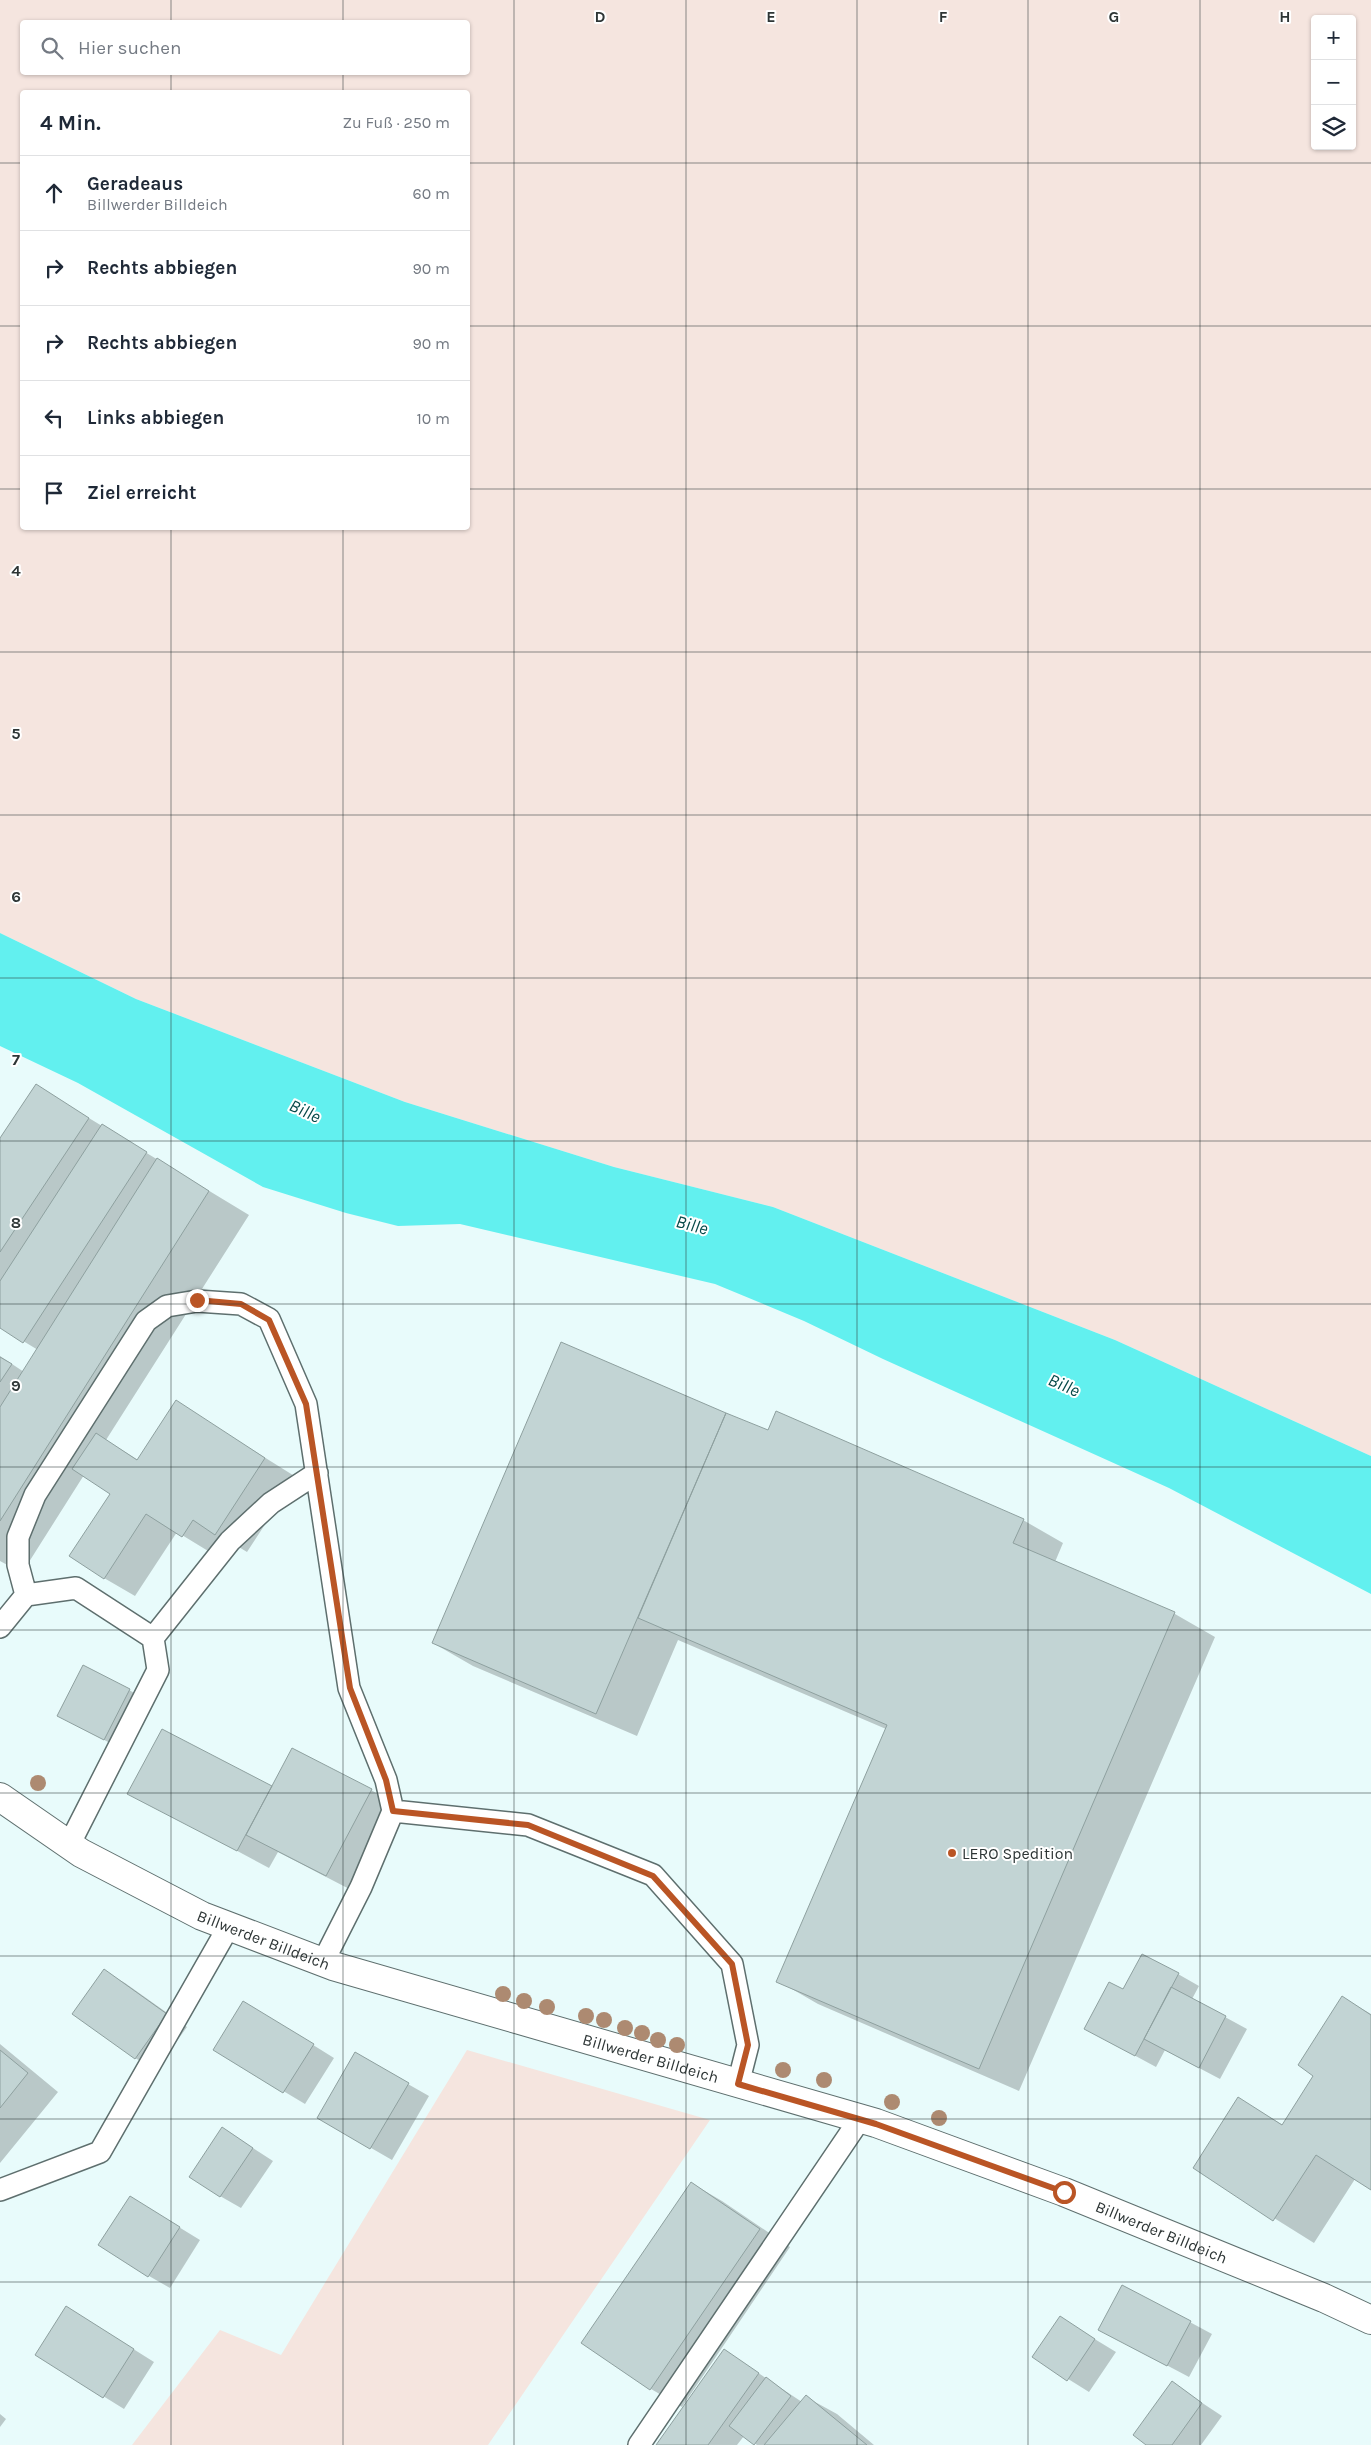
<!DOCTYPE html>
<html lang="de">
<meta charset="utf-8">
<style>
:root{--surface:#fff;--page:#f6f6f7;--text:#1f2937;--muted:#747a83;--line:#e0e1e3}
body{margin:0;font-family:Karla,sans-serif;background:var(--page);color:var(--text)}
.controls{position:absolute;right:15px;top:15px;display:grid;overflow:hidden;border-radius:5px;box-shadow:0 1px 4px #0004}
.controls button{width:45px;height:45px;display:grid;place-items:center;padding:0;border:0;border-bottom:1px solid var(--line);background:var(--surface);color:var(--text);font:25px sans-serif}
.stop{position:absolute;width:15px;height:15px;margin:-11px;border:4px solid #ba5525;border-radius:50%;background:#fff}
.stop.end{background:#ba5525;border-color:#fff;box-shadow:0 1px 5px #0008}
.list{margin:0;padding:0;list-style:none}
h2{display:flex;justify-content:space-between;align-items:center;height:65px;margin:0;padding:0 20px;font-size:21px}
h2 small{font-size:16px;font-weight:400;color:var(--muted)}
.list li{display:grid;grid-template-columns:32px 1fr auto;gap:15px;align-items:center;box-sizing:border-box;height:75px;padding:0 20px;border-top:1px solid var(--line)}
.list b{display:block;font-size:19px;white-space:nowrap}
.list p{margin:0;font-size:16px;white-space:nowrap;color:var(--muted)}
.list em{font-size:16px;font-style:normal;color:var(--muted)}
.icon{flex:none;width:28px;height:28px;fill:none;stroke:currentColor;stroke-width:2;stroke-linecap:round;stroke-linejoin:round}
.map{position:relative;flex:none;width:1371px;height:2445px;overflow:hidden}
.search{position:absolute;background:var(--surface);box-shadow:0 1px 4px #0004;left:20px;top:20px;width:450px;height:55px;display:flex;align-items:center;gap:12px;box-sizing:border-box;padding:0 18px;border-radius:5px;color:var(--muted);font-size:19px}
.panel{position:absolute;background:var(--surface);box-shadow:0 1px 4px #0004;left:20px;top:90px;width:450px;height:440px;border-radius:5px}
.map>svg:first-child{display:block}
.green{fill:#f5e5df;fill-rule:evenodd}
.water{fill:#62f0ef}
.shadow{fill:#0003}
.building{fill:#c2d4d4;stroke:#8ea09f}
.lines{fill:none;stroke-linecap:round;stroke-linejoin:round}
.service-casing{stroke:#5e6f6e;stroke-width:24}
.tertiary-casing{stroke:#5e6f6e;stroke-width:30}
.service{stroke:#fff;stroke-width:21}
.tertiary{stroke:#fff;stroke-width:28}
.tree{fill:#ad8a71}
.route{stroke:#ba5525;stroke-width:6}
.grid{fill:none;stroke:#2e3636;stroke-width:1;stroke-opacity:0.55}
.poi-dot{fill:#ba5525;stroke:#fff;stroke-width:2}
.labels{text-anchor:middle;stroke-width:4;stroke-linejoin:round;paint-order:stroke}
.poi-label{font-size:16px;fill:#2e3636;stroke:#fff;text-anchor:start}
.street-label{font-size:16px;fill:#2e3636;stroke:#fff}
.water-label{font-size:18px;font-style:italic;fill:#064949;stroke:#fff}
.grid-label{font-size:16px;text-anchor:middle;font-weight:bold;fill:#2e3636;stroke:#fff;stroke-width:4;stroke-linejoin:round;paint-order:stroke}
</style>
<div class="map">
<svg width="1371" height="2445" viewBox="0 0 1371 2445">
<rect width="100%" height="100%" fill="#e8fbfb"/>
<!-- green -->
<path class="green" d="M0 0H1371V1456L1115 1340 773 1207 614 1167 405 1102 136 999 0 933ZM1315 19H1352V146H1315ZM22 22H468V72H22ZM22 92H468V528H22Z
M467 2050 710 2120 488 2445H132L220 2330 281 2355Z"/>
<!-- water -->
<path class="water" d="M0 933 136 999 405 1102 614 1167 773 1207 1115 1340 1371 1456V1594L1169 1488 883 1359 804 1321 715 1284 460 1224 398 1226 346 1213 263 1187 78 1083 0 1046Z"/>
<!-- shadow -->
<path class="shadow" d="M36 1086 249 1215 106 1440 138 1460 176 1402 296 1477 247 1552 224 1538 213 1554 177 1532 135 1596 104 1578 111 1493 84 1475 22 1573 0 1561V1356L24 1372 38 1350 0 1327V1140Z
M562 1344 768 1432 1023 1520 1063 1543 1055 1562 1175 1614 1215 1637 1019 2091 818 2004 778 1981 886 1729 678 1640 637 1736 473 1666 433 1643Z
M129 1690 150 1702 125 1751 59 1716Z
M272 1788 371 1790 402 1808 357 1893 278 1852 269 1868 129 1793Z
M104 1971 125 1983 187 2027 156 2070 135 2058Z
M1178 1974 1199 1986 1192 1999 1247 2029 1220 2079 1165 2050 1156 2067 1106 2040 1124 1991Z
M1343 1998 1371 2014V2189L1355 2179 1314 2243 1194 2168 1239 2099 1283 2125 1315 2075Z
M265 2015 334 2058 305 2104 215 2050Z
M0 2044 58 2092 0 2163Z
M355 2054 429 2096 392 2160 319 2118Z
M223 2129 273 2161 241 2208 220 2196Z
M691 2183 722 2201 790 2247 682 2407 651 2389 583 2342Z
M151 2210 200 2240 170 2288 149 2276Z
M1123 2286 1212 2334 1189 2377 1121 2341Z
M1060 2318 1116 2352 1089 2392 1033 2357Z
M87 2320 154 2362 124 2409 37 2355Z
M725 2351 802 2402 806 2397 837 2414 874 2445H757L744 2436 737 2445H658Z
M1172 2383 1222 2416 1201 2445H1148Z
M0 2414 6 2419 0 2427Z"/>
<!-- building -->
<path class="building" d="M36 1084 89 1118 0 1252V1138Z
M102 1124 147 1152 23 1343 0 1328V1281Z
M157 1158 209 1191 0 1521V1407Z
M561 1342 726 1413 596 1714 432 1643Z
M0 1357 12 1364 0 1382Z
M176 1400 265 1458 215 1535 193 1520 182 1537 146 1514 104 1579 69 1556 110 1494 72 1469 96 1433 137 1460Z
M776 1411 1024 1519 1013 1543 1175 1612 979 2069 776 1982 887 1725 638 1618 726 1413 768 1430Z
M83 1665 130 1689 104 1740 57 1716Z
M162 1729 272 1786 237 1851 127 1794Z
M292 1748 372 1789 326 1876 246 1835Z
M1142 1954 1179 1973 1135 2056 1084 2029 1109 1982 1123 1989Z
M104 1969 167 2014 135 2059 72 2014Z
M1171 1987 1226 2016 1199 2068 1144 2039Z
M1342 1996 1371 2015V2190L1316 2155 1273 2221 1193 2168 1238 2097 1282 2125 1313 2076 1298 2065Z
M243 2001 314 2044 283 2093 213 2050Z
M0 2050 28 2073 0 2108Z
M355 2052 409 2083 370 2149 317 2118Z
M222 2127 253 2148 220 2197 189 2177Z
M691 2182 760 2229 650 2390 581 2343Z
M130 2196 180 2227 148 2277 98 2245Z
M1122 2285 1191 2321 1167 2366 1098 2330Z
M66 2306 134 2349 103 2398 35 2355Z
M1060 2316 1095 2339 1067 2381 1032 2357Z
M724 2349 759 2373 708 2445H656Z
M766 2377 791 2396 754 2445 729 2426Z
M1172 2381 1202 2403 1172 2445H1146L1133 2435Z
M806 2395 867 2445H764Z"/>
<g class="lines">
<!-- service casing -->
<g class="service-casing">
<path id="service" d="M26 1595 18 1565V1537L35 1495 146 1321 167 1306 197 1301 241 1304 269 1319 306 1404 349 1688 386 1780 393 1811 361 1887 323 1962
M0 1627 26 1595 76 1588 153 1638 158 1670 69 1845
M153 1638 230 1541 271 1503 317 1473
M393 1811 528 1825 653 1875 732 1964 748 2045 738 2084
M0 2190 100 2152 229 1926
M639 2445 860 2119"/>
</g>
<!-- tertiary casing -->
<g class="tertiary-casing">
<g id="tertiary">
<path id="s1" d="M0 1797 81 1853 202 1916 333 1966 876 2123 1064 2192 1324 2298 1371 2320"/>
</g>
</g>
<!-- service -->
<use href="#service" class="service"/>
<!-- tertiary -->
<use href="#tertiary" class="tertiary"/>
</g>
<!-- trees -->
<g class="tree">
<circle cx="38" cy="1783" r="8"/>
<circle cx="503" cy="1994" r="8"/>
<circle cx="524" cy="2001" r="8"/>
<circle cx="547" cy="2007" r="8"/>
<circle cx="586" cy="2016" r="8"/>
<circle cx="604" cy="2020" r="8"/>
<circle cx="625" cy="2028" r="8"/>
<circle cx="642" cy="2033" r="8"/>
<circle cx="658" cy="2040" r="8"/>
<circle cx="677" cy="2045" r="8"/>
<circle cx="783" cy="2070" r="8"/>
<circle cx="824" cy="2080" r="8"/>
<circle cx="892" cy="2102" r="8"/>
<circle cx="939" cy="2118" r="8"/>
</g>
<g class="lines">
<!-- route -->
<path class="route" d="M197 1300 241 1304 269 1320 306 1404 350 1688 386 1780 393 1811 528 1825 653 1876 732 1964 748 2045 738 2084 876 2124 1064 2192"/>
</g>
<!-- grid -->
<path class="grid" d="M171 0V22M343 0V22M514 0V2445M686 0V2445M857 0V2445M1028 0V2445M1200 0V2445M171 72V92M343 72V92M0 163H22M468 163H1371M0 326H22M468 326H1371M0 489H22M468 489H1371M171 528V2445M343 528V2445M0 652H1371M0 815H1371M0 978H1371M0 1141H1371M0 1304H1371M0 1467H1371M0 1630H1371M0 1793H1371M0 1956H1371M0 2119H1371M0 2282H1371"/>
<!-- markers -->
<circle class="poi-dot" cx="952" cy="1853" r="5"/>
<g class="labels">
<!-- poi labels -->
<g class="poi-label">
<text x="962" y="1859">LERO Spedition</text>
</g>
<!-- street labels -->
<g class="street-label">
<text dy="6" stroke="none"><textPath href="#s1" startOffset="301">Billwerder Billdeich</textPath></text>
<text dy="6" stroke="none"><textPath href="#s1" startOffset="706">Billwerder Billdeich</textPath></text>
<text dy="6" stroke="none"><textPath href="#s1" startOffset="1246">Billwerder Billdeich</textPath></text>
</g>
<!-- water labels -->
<g class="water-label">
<text transform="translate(305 1111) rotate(25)" y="6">Bille</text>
<text transform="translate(692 1225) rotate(15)" y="6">Bille</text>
<text transform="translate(1064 1385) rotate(24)" y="6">Bille</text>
</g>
</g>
<g class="grid-label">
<text x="600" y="22">D</text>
<text x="771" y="22">E</text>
<text x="943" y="22">F</text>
<text x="1114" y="22">G</text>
<text x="1285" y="22">H</text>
<text x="16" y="576">4</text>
<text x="16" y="739">5</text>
<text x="16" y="902">6</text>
<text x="16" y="1065">7</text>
<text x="16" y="1228">8</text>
<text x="16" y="1391">9</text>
</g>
</svg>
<div class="controls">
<button>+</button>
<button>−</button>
<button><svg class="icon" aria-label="layers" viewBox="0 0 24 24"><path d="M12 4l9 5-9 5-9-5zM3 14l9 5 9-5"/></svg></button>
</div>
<div class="stop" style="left:1064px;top:2192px"></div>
<div class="stop end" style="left:197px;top:1300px"></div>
<div class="search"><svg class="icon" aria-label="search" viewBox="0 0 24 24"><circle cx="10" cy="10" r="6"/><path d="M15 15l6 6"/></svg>Hier suchen</div>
<section class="panel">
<h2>4 Min.<small>Zu Fuß · 250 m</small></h2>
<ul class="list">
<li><svg class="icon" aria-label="ahead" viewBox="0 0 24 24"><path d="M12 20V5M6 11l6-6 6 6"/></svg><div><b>Geradeaus</b><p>Billwerder Billdeich</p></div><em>60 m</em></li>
<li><svg class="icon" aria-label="right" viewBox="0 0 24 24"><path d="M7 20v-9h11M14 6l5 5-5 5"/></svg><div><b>Rechts abbiegen</b></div><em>90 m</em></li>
<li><svg class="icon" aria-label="right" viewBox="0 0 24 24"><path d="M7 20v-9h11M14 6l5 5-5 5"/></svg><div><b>Rechts abbiegen</b></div><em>90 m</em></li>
<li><svg class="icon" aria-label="left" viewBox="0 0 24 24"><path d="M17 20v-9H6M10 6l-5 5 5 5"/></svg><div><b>Links abbiegen</b></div><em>10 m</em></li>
<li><svg class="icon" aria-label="arrive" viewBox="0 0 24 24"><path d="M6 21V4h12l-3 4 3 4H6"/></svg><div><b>Ziel erreicht</b></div></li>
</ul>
</section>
</div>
